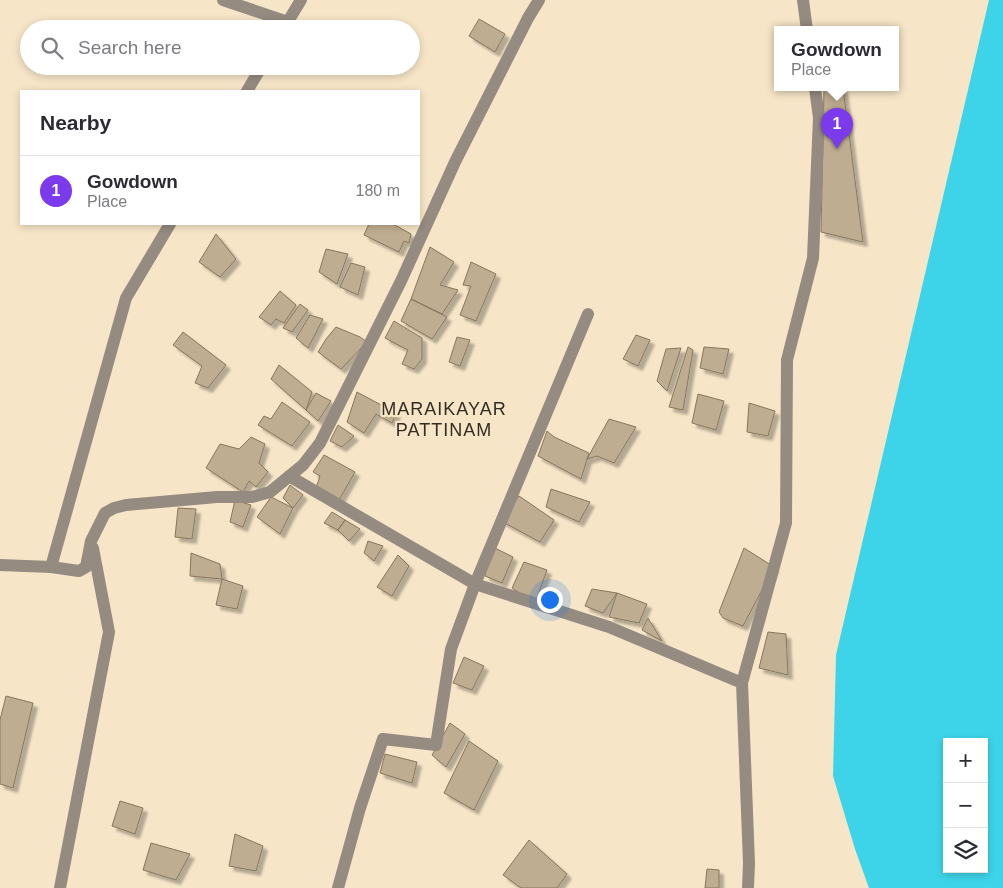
<!DOCTYPE html>
<meta charset="utf-8">
<style>
:root{--surface:#fff;--page:#f7f7f7;--text:#2b2b33;--muted:#7c7c81;--line:#e1e1e2;--accent:#7c3aed}
body{margin:0;font-family:Helvetica,sans-serif;background:var(--page);color:var(--text)}
.controls{position:absolute;right:15px;bottom:15px;display:grid;overflow:hidden;border-radius:0px;box-shadow:0 2px 8px #0003}
.controls button{width:45px;height:45px;display:grid;place-items:center;padding:0;border:0;border-bottom:1px solid var(--line);background:var(--surface);color:var(--text);font:25px sans-serif}
.you{position:absolute;left:549px;top:599px;width:18px;height:18px;margin:-12px;border:4px solid #fff;border-radius:50%;background:#1a73e8;box-shadow:0 0 0 8px #1a73e833}
.badge{display:grid;place-items:center;width:32px;height:32px;border-radius:50%;background:var(--accent);color:#fff;font-size:16px;font-weight:700}
.pin{position:absolute;translate:-50% -41px;filter:drop-shadow(0 1px 2px #0008)}
.pin::after{content:'';position:absolute;top:26px;width:18px;height:15px;background:inherit;clip-path:polygon(0 0,100% 0,50% 100%)}
.popup{position:absolute;left:774px;top:26px;width:125px;height:65px;box-sizing:border-box;display:grid;place-content:center;border-radius:0px;background:var(--surface);filter:drop-shadow(0 1px 4px #0005);font-size:16px;white-space:nowrap;color:var(--muted)}
.popup b{font-size:19px;color:var(--text)}
.popup::after{content:'';position:absolute;left:50%;top:100%;margin-left:-10px;border:10px solid transparent;border-top-color:var(--surface)}
.list{margin:0;padding:0;list-style:none}
h2{display:flex;justify-content:space-between;align-items:center;height:65px;margin:0;padding:0 20px;font-size:21px}
h2 small{font-size:16px;font-weight:400;color:var(--muted)}
.list li{display:grid;grid-template-columns:32px 1fr auto;gap:15px;align-items:center;box-sizing:border-box;height:70px;padding:0 20px;border-top:1px solid var(--line)}
.list b{display:block;font-size:19px;white-space:nowrap}
.list p{margin:0;font-size:16px;white-space:nowrap;color:var(--muted)}
.list em{font-size:16px;font-style:normal;color:var(--muted)}
.icon{flex:none;width:28px;height:28px;fill:none;stroke:currentColor;stroke-width:2;stroke-linecap:round;stroke-linejoin:round}
.map{position:relative;flex:none;width:1003px;height:888px;overflow:hidden}
.search{position:absolute;background:var(--surface);box-shadow:0 2px 8px #0003;left:20px;top:20px;width:400px;height:55px;display:flex;align-items:center;gap:12px;box-sizing:border-box;padding:0 18px;border-radius:28px;color:var(--muted);font-size:19px}
.panel{position:absolute;background:var(--surface);box-shadow:0 2px 8px #0003;left:20px;top:90px;width:400px;height:135px;border-radius:0px}
.map>svg:first-child{display:block}
.water{fill:#3dd4e9;fill-rule:evenodd}
.building{fill:#bead91;stroke:#86765c;filter:url(#shadow)}
.lines{fill:none;stroke-linecap:round;stroke-linejoin:round}
.minor{stroke:#958b80;stroke-width:12}
.labels{text-anchor:middle;stroke-width:4.5;stroke-linejoin:round;paint-order:stroke}
.quarter-label{font-size:18px;letter-spacing:1px;fill:#332c21;stroke:#f7e5c7}
</style>
<div class="map">
<svg width="1003" height="888" viewBox="0 0 1003 888">
<defs>
<filter id="shadow"><feDropShadow dx="4.5" dy="4.5" stdDeviation="1" flood-color="#0004"/></filter>
</defs>
<rect width="100%" height="100%" fill="#f7e5c7"/>
<!-- water -->
<path class="water" d="M989 0H1003V888H869L855 849 833 776 836 655ZM947 742H984V869H947Z"/>
<!-- building -->
<path class="building" d="M479 19 505 34 495 52 469 36Z
M824 88H843L863 242 821 232Z
M369 224H393L411 234 409 243 404 241 399 252 364 235Z
M216 234 236 259 220 277 199 262Z
M430 247 454 262 440 285 458 290 442 314 411 299Z
M326 249 348 254 337 284 319 272Z
M471 262 496 274 476 321 460 315 471 286 463 285Z
M351 263 365 267 358 295 340 287Z
M280 291 296 305 284 323 276 319 271 325 259 317Z
M411 299 447 317 432 339 401 321Z
M300 304 308 310 292 332 283 328Z
M310 315 323 319 308 348 296 338Z
M394 321 422 338V359L414 369 402 364 408 350 385 338Z
M336 327 360 337 367 342 341 369 318 352 326 339Z
M183 332 226 365 208 388 195 383 202 366 173 345Z
M636 335 650 340 638 366 623 359Z
M457 337 470 340 460 366 449 362Z
M688 347 693 350 683 410 669 407Z
M704 347 729 349 723 374 700 368Z
M681 348 667 391 657 381 666 349Z
M279 365 312 392 306 410 271 379Z
M357 392 396 413 392 423 376 414 364 433 347 422Z
M316 393 331 401 318 421 306 410Z
M698 394 724 401 716 430 692 423Z
M282 402 310 422 292 446 258 425 264 416 271 419Z
M749 403 775 411 768 436 747 432Z
M609 419 636 427 614 463 597 456 587 459Z
M338 425 354 436 342 447 330 441Z
M547 431 554 437 589 453 581 479 538 456Z
M251 437 265 444 259 463 268 472 256 487 249 481 243 492 206 468 220 444 239 449Z
M324 455 355 472 339 500 315 491 320 476 313 472Z
M290 485 303 495 293 508 283 498Z
M551 489 590 502 579 522 546 507Z
M519 496 554 520 540 542 501 521Z
M271 497 293 508 280 534 257 517Z
M235 500 251 505 243 527 230 522Z
M178 508 196 509 192 539 175 537Z
M332 512 345 520 338 530 324 523Z
M345 520 360 529 349 541 338 530Z
M368 541 383 546 374 561 364 553Z
M491 546 513 557 502 583 485 576Z
M744 548 774 567 743 626 723 618 719 612Z
M191 553 220 564 222 579 190 576Z
M398 555 409 566 392 596 377 587Z
M524 562 547 570 535 603 512 588Z
M222 579 243 586 237 609 216 605Z
M592 589 617 593 603 613 585 606Z
M617 593 647 604 639 623 609 617Z
M648 618 662 641 642 630Z
M768 632 786 634 788 675 759 668Z
M464 657 484 666 472 690 453 683Z
M6 696 33 703 13 788 0 784V720Z
M450 723 465 734 446 767 432 755Z
M469 741 498 761 474 810 444 793Z
M385 754 417 762 412 783 380 773Z
M120 801 143 808 135 834 112 826Z
M235 834 263 846 256 871 229 866Z
M529 840 567 874 557 888H521L503 875Z
M151 843 190 854 176 880 143 870Z
M707 869 719 870V888H705Z"/>
<g class="lines">
<!-- minor -->
<path class="minor" d="M223 0 288 22
M803 0 807 30
M284 28 301 0
M247 91 262 66
M289 476 475 584 609 627 742 683
M0 565 51 567 126 298 170 224
M51 567 79 571 86 567 91 541 105 513 114 508 126 505 217 497H252L270 492 303 465 320 443 401 281 455 162 528 18 539 0
M60 888 109 632 93 548
M338 888 360 808 383 739 436 745 451 649 475 584 588 314
M748 888 749 863 742 683 786 523 787 360 813 258 819 118 815 88"/>
</g>
<g class="labels">
<!-- quarter labels -->
<g class="quarter-label">
<text x="444" y="415">MARAIKAYAR<tspan x="444" dy="21">PATTINAM</tspan></text>
</g>
</g>
</svg>
<div class="controls">
<button>+</button>
<button>−</button>
<button><svg class="icon" aria-label="layers" viewBox="0 0 24 24"><path d="M12 4l9 5-9 5-9-5zM3 14l9 5 9-5"/></svg></button>
</div>
<div class="you"></div>
<div class="pin badge" style="left:837px;top:149px">1</div>
<div class="popup"><b>Gowdown</b>Place</div>
<div class="search"><svg class="icon" aria-label="search" viewBox="0 0 24 24"><circle cx="10" cy="10" r="6"/><path d="M15 15l6 6"/></svg>Search here</div>
<section class="panel">
<h2>Nearby<small></small></h2>
<ul class="list">
<li><span class="badge">1</span><div><b>Gowdown</b><p>Place</p></div><em>180 m</em></li>
</ul>
</section>
</div>
